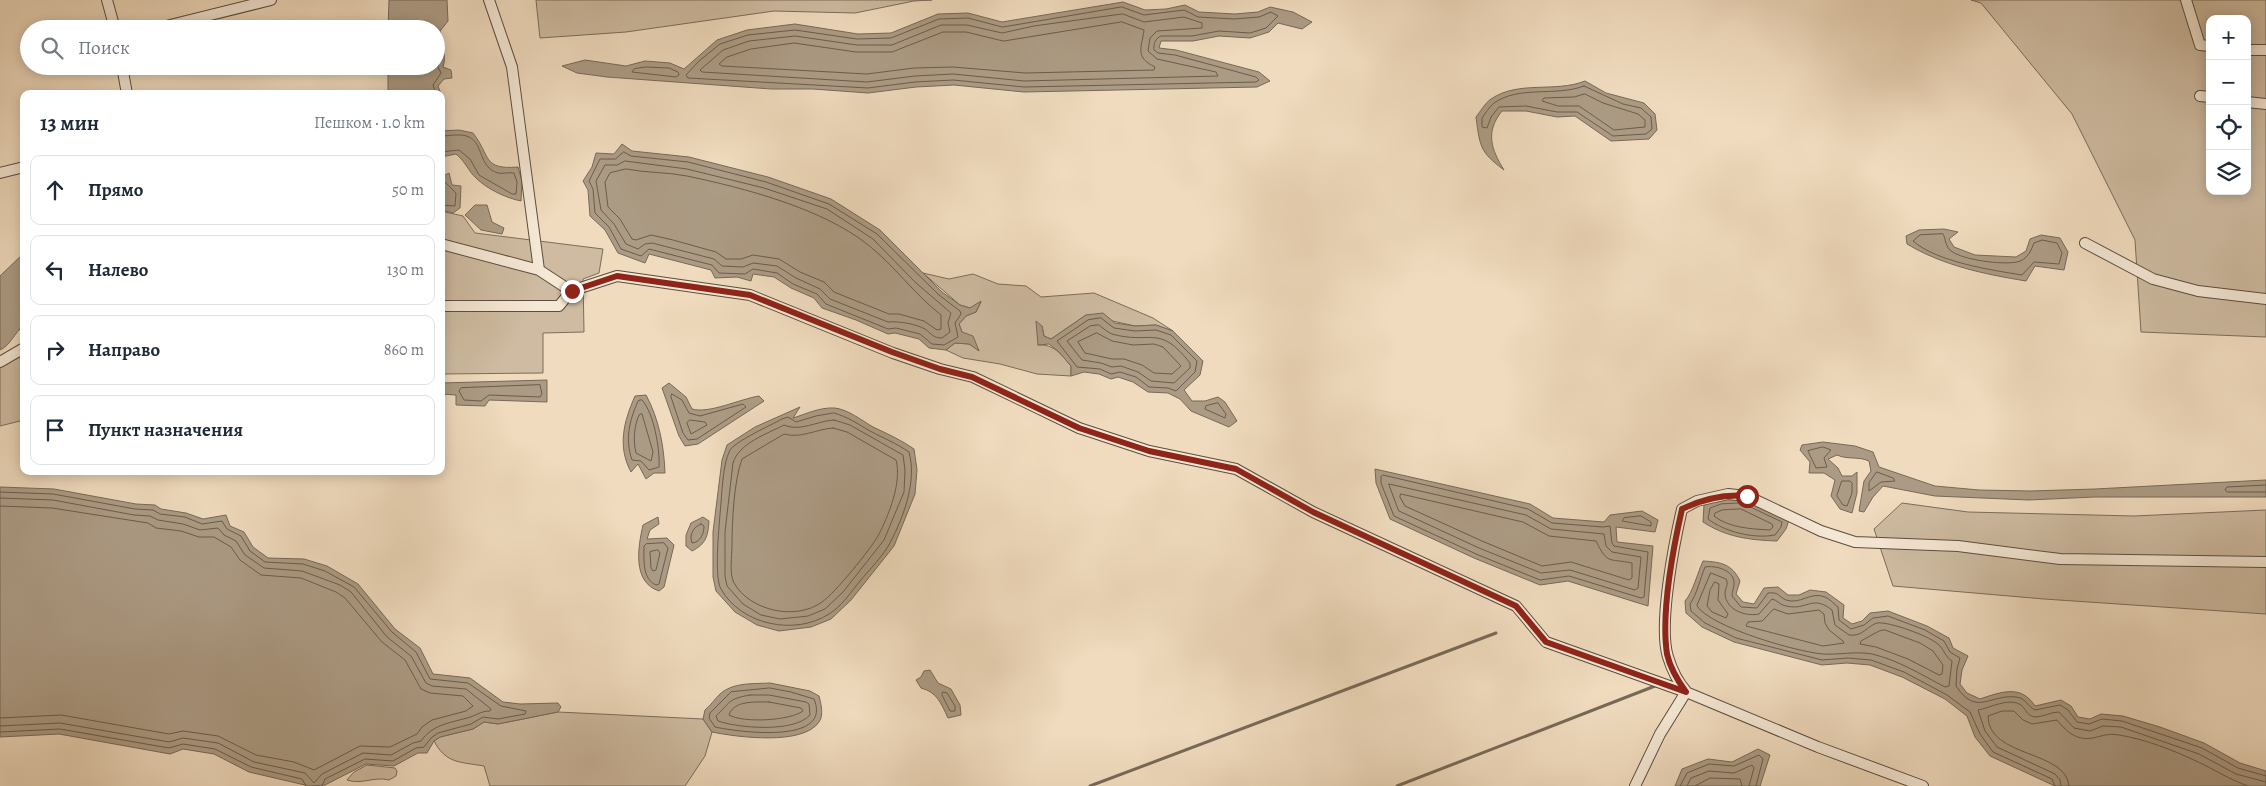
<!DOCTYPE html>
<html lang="ru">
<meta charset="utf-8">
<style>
:root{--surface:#fff;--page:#f2f2f3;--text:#1f2937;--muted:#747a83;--line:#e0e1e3}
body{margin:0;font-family:Alegreya,serif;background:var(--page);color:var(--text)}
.controls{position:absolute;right:15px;top:15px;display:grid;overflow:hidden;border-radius:10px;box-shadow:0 2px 12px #0003}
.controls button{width:45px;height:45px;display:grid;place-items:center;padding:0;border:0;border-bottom:1px solid var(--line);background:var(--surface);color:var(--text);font:25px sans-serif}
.stop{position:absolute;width:15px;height:15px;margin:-11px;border:4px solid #8f2418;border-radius:50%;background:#fff}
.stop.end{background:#8f2418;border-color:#fff;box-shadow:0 1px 5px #0008}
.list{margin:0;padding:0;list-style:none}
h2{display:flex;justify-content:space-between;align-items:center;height:65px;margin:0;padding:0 20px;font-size:21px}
h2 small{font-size:16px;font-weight:400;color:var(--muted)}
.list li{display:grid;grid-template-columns:32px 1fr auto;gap:15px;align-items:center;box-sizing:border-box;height:70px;margin:0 10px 10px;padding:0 10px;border:1px solid var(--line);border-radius:10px}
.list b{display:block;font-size:19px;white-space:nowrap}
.list em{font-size:16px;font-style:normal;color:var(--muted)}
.icon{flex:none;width:28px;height:28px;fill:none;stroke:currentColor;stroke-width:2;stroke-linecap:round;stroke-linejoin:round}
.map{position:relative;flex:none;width:2266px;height:786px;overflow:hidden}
.search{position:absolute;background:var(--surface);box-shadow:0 2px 12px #0003;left:20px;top:20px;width:425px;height:55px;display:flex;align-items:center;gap:12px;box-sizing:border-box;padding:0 18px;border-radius:28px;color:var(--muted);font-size:19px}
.panel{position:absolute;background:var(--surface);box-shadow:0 2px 12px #0003;left:20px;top:90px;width:425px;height:385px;border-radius:10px}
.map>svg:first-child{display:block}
.green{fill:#cebba1;stroke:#7b6d5a;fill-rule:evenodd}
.water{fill:#ac9b84;stroke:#776957}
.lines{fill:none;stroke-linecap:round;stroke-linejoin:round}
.shore{stroke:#6a5d4c;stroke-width:1}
.stream{stroke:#776957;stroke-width:3}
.minor-casing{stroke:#5a4e3e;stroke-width:12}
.minor{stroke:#f5e8d5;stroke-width:10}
.route{stroke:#8f2418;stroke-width:6}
</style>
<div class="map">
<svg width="2266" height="786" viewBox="0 0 2266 786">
<rect width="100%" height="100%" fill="#f0dbbe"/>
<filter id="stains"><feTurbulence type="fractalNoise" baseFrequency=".004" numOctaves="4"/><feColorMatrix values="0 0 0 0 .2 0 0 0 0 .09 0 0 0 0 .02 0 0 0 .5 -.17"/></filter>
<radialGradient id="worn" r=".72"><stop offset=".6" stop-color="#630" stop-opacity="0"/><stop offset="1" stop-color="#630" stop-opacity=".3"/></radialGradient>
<!-- green -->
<path class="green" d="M536 0H932L914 1 855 13 774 11 626 32 540 38Z
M1971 0H2266V337L2141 332 2135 240 2072 114 1981 3ZM2210 19H2247V191H2210Z
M441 211 463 216 475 233 603 249 599 273 583 279 584 332 543 333V373L441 374Z
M923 273 949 279 973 274 998 284 1026 286 1041 297 1094 293 1153 318 1173 331 1156 325 1135 326 1086 315 1051 339 1044 336 1042 326 1038 345C1054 344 1061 354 1071 366V376L1037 374 1000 364 963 358 946 350 955 343 969 344 979 350 962 332 959 324 966 316 976 312 981 302 970 308 960 305Z
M24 350V420L0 426V363Z
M1902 503 1968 512 2134 516 2266 510V614L2044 599 1893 586 1874 529Z
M558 712 703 719 712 732 705 756 685 786H490L484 766C461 762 446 764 434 741L440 737 473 729 484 722 498 724Z
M367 765 395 768 397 771 396 776 389 780C374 776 362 785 347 780L354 772Z"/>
<!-- water -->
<path class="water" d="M389 0H447L448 21 440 31C441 44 447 55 443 67L451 70 452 78 444 79 438 86 441 94H388V66H436V29H388Z
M1123 2 1145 10 1166 9 1185 5 1199 12 1235 14 1258 12 1270 7 1293 12 1312 22 1302 29 1278 23 1269 32 1250 38 1219 36 1193 41H1161L1159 48 1176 50 1259 72 1270 81 1257 87 1024 92 954 85 916 87 868 93 813 89H771L607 77 577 73 562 66 585 60 626 66 645 61 670 63 684 69 717 40 747 30 795 24 858 34 891 33 938 14 968 13 1002 22Z
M1585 81 1606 93 1644 103 1655 114 1657 130 1649 139 1611 141 1575 116 1557 117 1526 111H1502C1485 132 1491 149 1504 170 1480 152 1480 147 1476 117 1480 112 1485 103 1491 99 1519 80 1555 93 1585 81Z
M459 130 473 133C491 156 482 170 518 167L522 181 521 201C506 198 487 189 476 178 468 171 466 162 456 154L441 157V131Z
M622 144 632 151 689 157 768 177 831 199 880 230 942 292 960 305 970 308 981 301 976 312 966 316 959 324 962 332 973 336 979 351 969 344 955 343 946 350 929 348 919 339 895 333 888 334 856 320 822 308 814 298 791 288 774 277 753 274 751 281 737 277 715 278 711 270 649 254 645 263 618 253 605 230 590 216 588 190 583 181 592 167 596 153 614 154Z
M441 169 445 175 449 173 452 185 461 186 460 208 453 213 441 210Z
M475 205H487L492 222 504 228 502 234 481 230 465 215Z
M1944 229 1958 232 1949 239 1954 247 1975 255 2016 257 2026 251 2030 239 2041 235 2060 238 2068 252 2064 270 2035 266 2026 281C1984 274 1944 266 1907 244L1906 236 1919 230Z
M24 253V325C15 332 10 346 0 350V276Z
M1103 313 1115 323 1135 326 1156 325 1173 331 1203 361 1200 375 1184 390 1192 401H1205L1218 397 1225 402 1237 421 1229 427 1191 411 1180 399 1168 393 1148 392 1133 382 1118 377 1111 379 1099 374 1084 372 1071 376V366L1059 352 1049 344 1038 345 1036 321 1042 326 1044 336 1051 339 1086 315Z
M547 380V402L489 400 485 406 456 405V395L441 394V383Z
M669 383 686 397 692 409C709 414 740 399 759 396L764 401 698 444 685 446 679 436 662 388Z
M646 395C659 419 664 446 665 473H654L646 479 638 464 631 472C617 446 624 421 635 396Z
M800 407 793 418C806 414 820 407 835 408 849 410 861 420 873 427 888 434 901 440 914 449L917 470 915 494 894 546 851 600 831 619 811 627 779 631 757 625 735 612 716 591 713 577V532L722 460 727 445 755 427Z
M1823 442 1855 446 1873 452 1879 467 1935 486 1979 490 2030 491 2095 489 2266 480V497H2094L2029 500 1935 496 1883 486 1873 497 1864 512 1859 511 1864 481 1871 471 1869 461C1858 456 1848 460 1837 455L1828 459 1838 468 1842 476H1852L1857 472V493L1852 513 1840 509 1831 496 1835 480 1824 473H1809L1810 462 1800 450 1802 445Z
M1375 469 1530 504 1553 518 1604 522 1610 515 1642 511 1658 520 1655 532 1616 527 1617 542 1653 546 1648 606 1568 581 1540 585 1474 558 1390 519 1376 483Z
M0 487 54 489 136 504 155 505 161 509 186 513 203 519 226 515 230 526 244 532 253 547 268 558 304 559 327 566 358 584 395 629 420 648 433 674 470 678 503 702 520 704 558 703 561 707 558 712 498 724 484 722 473 729 440 737 434 741 427 753H418L394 766 366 764 325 785 309 786 249 772 214 754 183 749 170 754 59 734 0 737Z
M1743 498 1789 520 1786 529 1777 541C1749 540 1726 537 1703 522L1704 505 1720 499Z
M658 517 659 524 650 530 647 539 667 538 674 545 664 587 659 591C632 582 638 547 643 525Z
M703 517 709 521C708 536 706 544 692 551L686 546V535L691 523Z
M1703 561C1721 562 1732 564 1740 581L1736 594 1743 602 1754 604 1764 588 1778 587 1788 595H1799L1810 590 1826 592 1844 605 1843 618 1852 624 1862 621 1870 613 1888 611 1927 626 1949 638 1953 648 1968 656 1962 670 1960 684 1967 693 1980 699C2001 692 2021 684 2035 706L2061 700 2071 706 2078 717 2090 719 2101 714 2123 716 2160 727 2204 743 2240 763 2266 771V786H2055L1990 756 1975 737 1967 716 1945 699 1902 677 1870 665 1847 663 1822 665 1734 642 1702 627 1686 613 1685 601C1692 594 1698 572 1703 561Z
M930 670 938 683 951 689 960 705 961 715 948 718C941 703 937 692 921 688L916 680 921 677 924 671Z
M770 683 810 691 819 696C821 704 824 715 819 722 803 746 736 737 712 732L703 719 705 710C711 705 714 700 719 695 732 682 753 684 770 683Z
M1758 749 1770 755 1760 786H1675L1682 769 1708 759 1732 762Z"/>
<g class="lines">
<!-- shore -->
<path class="shore" d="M1122 7 1144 15 1184 10 1198 17 1234 19 1259 17 1271 12 1278 16 1266 28 1250 33 1219 31 1192 36H1161C1156 38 1153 44 1154 50L1158 53 1175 55 1256 77 1259 80 1256 82 1024 87 953 80 915 82 868 88 688 78 686 75 699 61 720 44 748 35 795 30 857 39 891 38 939 19 968 18 1002 27Z
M1123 14 1144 22 1184 17 1202 23V28L1157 31 1150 38 1148 51 1157 59 1216 72 1218 76 1024 81 953 74 915 76 867 82 702 72 700 70 723 50 749 41 795 36 857 45H892L941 25H967L1002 33 1034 26Z
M1122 22 1144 30C1142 47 1134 57 1155 67L1154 70 1025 73 953 67 914 68 867 74 722 66 719 64 727 57 751 49 794 43 856 52H892L943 32H966L1003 41Z
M646 67 669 68 678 72 679 75 676 77 632 72 634 69Z
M1584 86 1623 104 1641 108 1651 117 1652 129 1646 134 1613 136 1577 112H1557L1526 106 1499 107 1491 117 1487 128 1482 127V118C1485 114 1489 107 1494 103 1520 85 1555 97 1584 86Z
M436 94 433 85 441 73 438 67 441 57 436 44
M1585 94 1603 103 1638 114 1645 120V127L1614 130 1579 106H1558L1542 101 1544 98 1574 97Z
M441 136C450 136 461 133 469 137 484 144 478 167 498 173 503 174 509 172 514 173L517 182 516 194H512L479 175 470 159 459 150 441 152
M624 152 631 156 688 162 766 182 829 204 877 234 939 295 960 311 961 314 955 323 958 337 944 345 932 344 920 334 896 328 888 329 826 304 817 294 793 284 777 273 753 269 745 274 719 273 712 265 649 249 641 256 621 249 609 227 595 213 593 189 589 181 600 159H615Z
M625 161 687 169 764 188 827 209 873 239 915 282 951 313 948 323 950 332 942 338C933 338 932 334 925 329 916 324 899 321 888 322L830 299 820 289 796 278 777 266 753 263 743 267 722 266 714 259 652 243 645 244 638 249 626 244 614 224 601 210 596 181 605 165H617Z
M626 169C646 173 667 172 687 176 744 188 821 208 867 244 894 265 914 294 941 315V329L937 330 924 321 899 314H889L834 292 824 282 800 272 779 259 753 255 741 259H726L716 252 673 240 651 235 636 240 632 239 620 219 608 207 605 182 610 173Z
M441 178 456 193 455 206 441 205
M1943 234C1946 239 1945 246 1951 251 1963 260 2002 265 2017 262 2027 260 2031 251 2034 243L2042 240 2057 243 2062 253 2059 264 2034 262 2022 275C1991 270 1937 262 1913 241L1920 235Z
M1101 318 1114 328 1135 331 1156 330 1171 335 1197 361 1195 372 1176 391 1168 388 1149 387 1136 377 1120 372 1111 374 1100 369 1077 367 1057 341 1088 320Z
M1099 325C1103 328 1107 332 1112 334 1150 345 1159 323 1190 363V368L1174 383 1151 381 1138 372 1121 366 1112 367 1101 363 1082 360 1067 341 1090 326Z
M1097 333 1112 341 1133 345 1154 344 1163 347 1181 366 1172 374 1154 373 1142 365 1124 359H1112L1085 353 1078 342Z
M540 385 542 394 540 397 489 395 481 401 464 400 459 391 461 388Z
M672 394 682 400 689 413 700 416 743 404 746 407 697 439 688 440 683 433 671 397Z
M642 400C654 413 660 449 659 467L649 470 641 461 632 460C625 439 629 422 638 401Z
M1218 403 1226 414 1225 418 1205 409 1206 406Z
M834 413C848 417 858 424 870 431 883 438 896 443 909 452 917 481 904 516 890 543 883 556 870 569 860 581 851 592 841 607 829 614 795 636 741 625 721 589 714 577 719 529 720 514 722 497 722 465 730 450 736 441 771 425 782 419L788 417 796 422 816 416Z
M642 414 653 452 651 461 636 453C633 441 634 426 639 415Z
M690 420 705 422 707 425 691 434 687 423Z
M834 420 850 425 903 455 905 470 904 492 884 540 843 592 825 609 808 616 780 619 761 615 743 604 727 586 725 576V532L733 463C739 443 767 434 784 425 800 432 817 421 834 420Z
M833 428 847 432 896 460C902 482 889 515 878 536 870 550 835 593 822 602 796 621 750 611 734 583 729 574 732 556 732 545 732 522 734 480 742 459L784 434C801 439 816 429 833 428Z
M1823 447 1831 450 1824 458 1827 467 1816 468 1808 451Z
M1877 472 1893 478 1895 481 1881 482 1869 491V483Z
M1383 475 1528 509 1552 523 1603 527 1610 526 1612 543 1614 546 1648 552 1644 597 1641 598 1569 576 1540 580 1476 554 1394 516 1381 483V477Z
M1842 481H1850L1852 483V493L1847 506 1843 505 1837 496Z
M1389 484 1526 515 1551 529 1604 534 1606 546 1612 552 1641 557 1638 588 1635 590 1570 570 1541 573 1479 548 1399 511Z
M2266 485 2227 487 2225 490 2227 492H2266
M0 492 53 494 135 509 153 510 160 514 185 517 202 524 222 521 227 529 241 536 250 551 265 562 303 564 325 571 354 587 392 632 416 652 430 679 468 683 501 706 526 711 525 714 498 719 483 717 471 724 438 733 431 738 424 747 416 748 393 761 365 759 325 779 322 786
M1401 494 1523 522 1549 536 1596 541C1608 565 1608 558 1632 563V578L1629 580 1571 562 1542 566 1482 541 1405 506 1400 497Z
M0 498 53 500 134 515 150 516 158 520 183 524 200 530 218 528 224 535 236 541 245 555 264 568 302 571 340 585 351 592 387 637 411 656 426 683 432 686 466 689 491 709 490 711C480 711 476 716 467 718 449 723 432 725 421 741L413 743 391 755 363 753 322 774 314 783 305 773 254 762 218 743 183 738 169 742 60 723 0 726
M1742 503 1782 522 1781 527 1775 535C1754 539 1725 532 1708 519L1710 508 1721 504Z
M0 506 52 508 148 523 156 528 181 531 199 537H214L231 547 240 560 261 575 301 578 336 592 345 598 382 642 405 660 421 689 430 693 463 696 473 706 466 711 432 720 422 727 417 734 390 747 360 746 314 770 294 762 256 755 218 736 183 731 169 734 61 715 0 718
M1741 509 1772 524 1773 527 1770 530C1752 529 1729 528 1714 516L1715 513 1722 510Z
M1641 516 1651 522V526L1622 521 1624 518Z
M701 524 704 526C704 533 701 542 692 543 689 535 693 527 701 524Z
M664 543 668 548 659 584 656 585C642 579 644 559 644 546L646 544Z
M658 550 660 553 656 570 653 571 651 568 650 552Z
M1711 573 1726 579C1729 585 1725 588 1725 594 1726 610 1746 617 1759 614L1772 599C1777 600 1780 605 1786 606 1807 611 1812 594 1832 610L1835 625 1849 635C1863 637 1867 626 1877 623 1888 621 1933 637 1940 646 1945 652 1945 656 1952 661L1949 686 1945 687C1922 675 1898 660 1872 654 1856 651 1839 655 1823 654 1797 652 1710 627 1697 606Z
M1715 582 1719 584 1718 600 1728 614 1726 618 1712 612 1707 606 1710 590Z
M1774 609 1788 614 1819 610 1824 614 1825 623 1829 630 1843 641 1844 643 1823 646 1746 626 1748 622 1762 621Z
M1885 630 1920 643 1933 651 1943 665 1942 674 1939 675 1908 659 1876 647 1860 644 1861 641 1879 631Z
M770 688 791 692 814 699C833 745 738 732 715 727L709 718 710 713 731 692Z
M943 692 947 693 955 706V711H950L942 695Z
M750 695H769L806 702 809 704 810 715C794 733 738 728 718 721L716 716C731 702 727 699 750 695Z
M769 702 801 708 803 711C789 721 743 723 729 715 734 700 756 702 769 702Z
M0 732 60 729 169 748 183 744 215 749 251 767 302 779 306 786
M1680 786 1687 773 1709 764 1734 766 1759 755 1763 759 1756 786
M1687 786 1691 778 1709 771 1734 773 1752 765 1754 768 1749 786
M1695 786 1710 778 1740 779 1742 786
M2055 786 2052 779 1993 752 1980 734 1970 712 1947 695 1904 672 1871 660 1848 658 1822 660 1736 638 1705 623 1691 611 1690 604C1697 594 1700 579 1705 567 1715 565 1735 570 1734 584 1734 588 1732 591 1732 596L1741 607 1757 608 1768 593C1780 592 1777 596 1786 600 1800 605 1811 591 1825 597 1830 599 1834 604 1838 607L1839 620 1851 629 1864 625 1873 618 1888 616 1925 630 1944 641 1950 652 1960 658 1957 669 1956 686C1977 717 1989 694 2016 697 2026 698 2027 706 2035 710L2060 705 2068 710 2077 722 2089 724 2102 719 2122 721 2202 748 2238 768 2266 776
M2061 786 2060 780 2055 774 1997 747 1985 731 1978 710C1990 708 2009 697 2021 705 2026 709 2027 716 2035 717 2043 717 2051 712 2059 712L2074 728 2090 731 2103 726 2121 727 2199 754 2236 774 2266 782
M2069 786C2067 750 1988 758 1988 716L2002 711H2014L2023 720 2032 724 2057 720C2066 731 2076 741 2093 738 2102 736 2108 733 2119 735 2144 739 2173 750 2196 761 2214 769 2230 780 2248 786"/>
<!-- stream -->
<path class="stream" d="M1090 786 1496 633
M1397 786 1655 686"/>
<!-- minor casing -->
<g class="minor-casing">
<path id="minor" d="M107 0 115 29
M489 0 512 67 539 270 571 291
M2186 0 2200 45 2210 46
M154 29 271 0
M2247 50H2266
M122 66 127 94
M2200 96 2210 97
M2247 102 2266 104
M0 173 24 167
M2085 243 2153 279 2198 291 2266 299
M441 244 539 270
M441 306H559L571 291 617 276 750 295 893 353 940 369 973 377 1079 428 1149 451 1236 469 1313 512 1516 606 1546 642 1686 692 1818 747 1923 786
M0 362 24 348
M1686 691C1677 681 1672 670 1668 657 1658 625 1674 544 1682 509L1697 501 1728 494 1747 496 1821 531 1855 542 1958 546 2060 559 2266 562
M1635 786 1660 734 1686 692"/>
</g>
<!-- minor -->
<use href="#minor" class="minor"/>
</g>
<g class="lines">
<!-- route -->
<path class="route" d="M572 291 617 276 750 295 892 352 940 369 972 377 1079 428 1149 451 1236 469 1313 512 1516 606 1546 642 1686 692C1678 681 1670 668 1667 654 1661 614 1673 549 1682 509 1703 499 1723 494 1747 496"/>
</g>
<rect width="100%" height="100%" filter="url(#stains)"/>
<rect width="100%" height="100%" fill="url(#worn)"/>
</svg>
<div class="controls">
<button>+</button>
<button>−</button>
<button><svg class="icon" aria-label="locate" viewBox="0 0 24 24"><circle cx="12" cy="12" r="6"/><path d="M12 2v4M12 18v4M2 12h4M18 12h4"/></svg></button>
<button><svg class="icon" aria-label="layers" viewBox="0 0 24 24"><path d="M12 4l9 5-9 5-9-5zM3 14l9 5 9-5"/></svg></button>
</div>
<div class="stop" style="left:1747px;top:496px"></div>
<div class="stop end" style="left:572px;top:291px"></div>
<div class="search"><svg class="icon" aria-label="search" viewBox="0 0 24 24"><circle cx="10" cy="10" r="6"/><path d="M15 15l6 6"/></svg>Поиск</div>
<section class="panel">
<h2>13 мин<small>Пешком · 1.0 km</small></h2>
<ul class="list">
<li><svg class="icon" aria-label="ahead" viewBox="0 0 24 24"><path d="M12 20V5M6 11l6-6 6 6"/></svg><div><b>Прямо</b></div><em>50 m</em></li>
<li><svg class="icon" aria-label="left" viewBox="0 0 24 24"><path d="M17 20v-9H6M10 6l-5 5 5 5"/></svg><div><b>Налево</b></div><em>130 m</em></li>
<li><svg class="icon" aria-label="right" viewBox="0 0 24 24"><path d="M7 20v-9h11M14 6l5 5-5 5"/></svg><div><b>Направо</b></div><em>860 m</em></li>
<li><svg class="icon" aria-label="arrive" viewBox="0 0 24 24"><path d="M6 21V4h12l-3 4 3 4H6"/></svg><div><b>Пункт назначения</b></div></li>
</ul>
</section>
</div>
